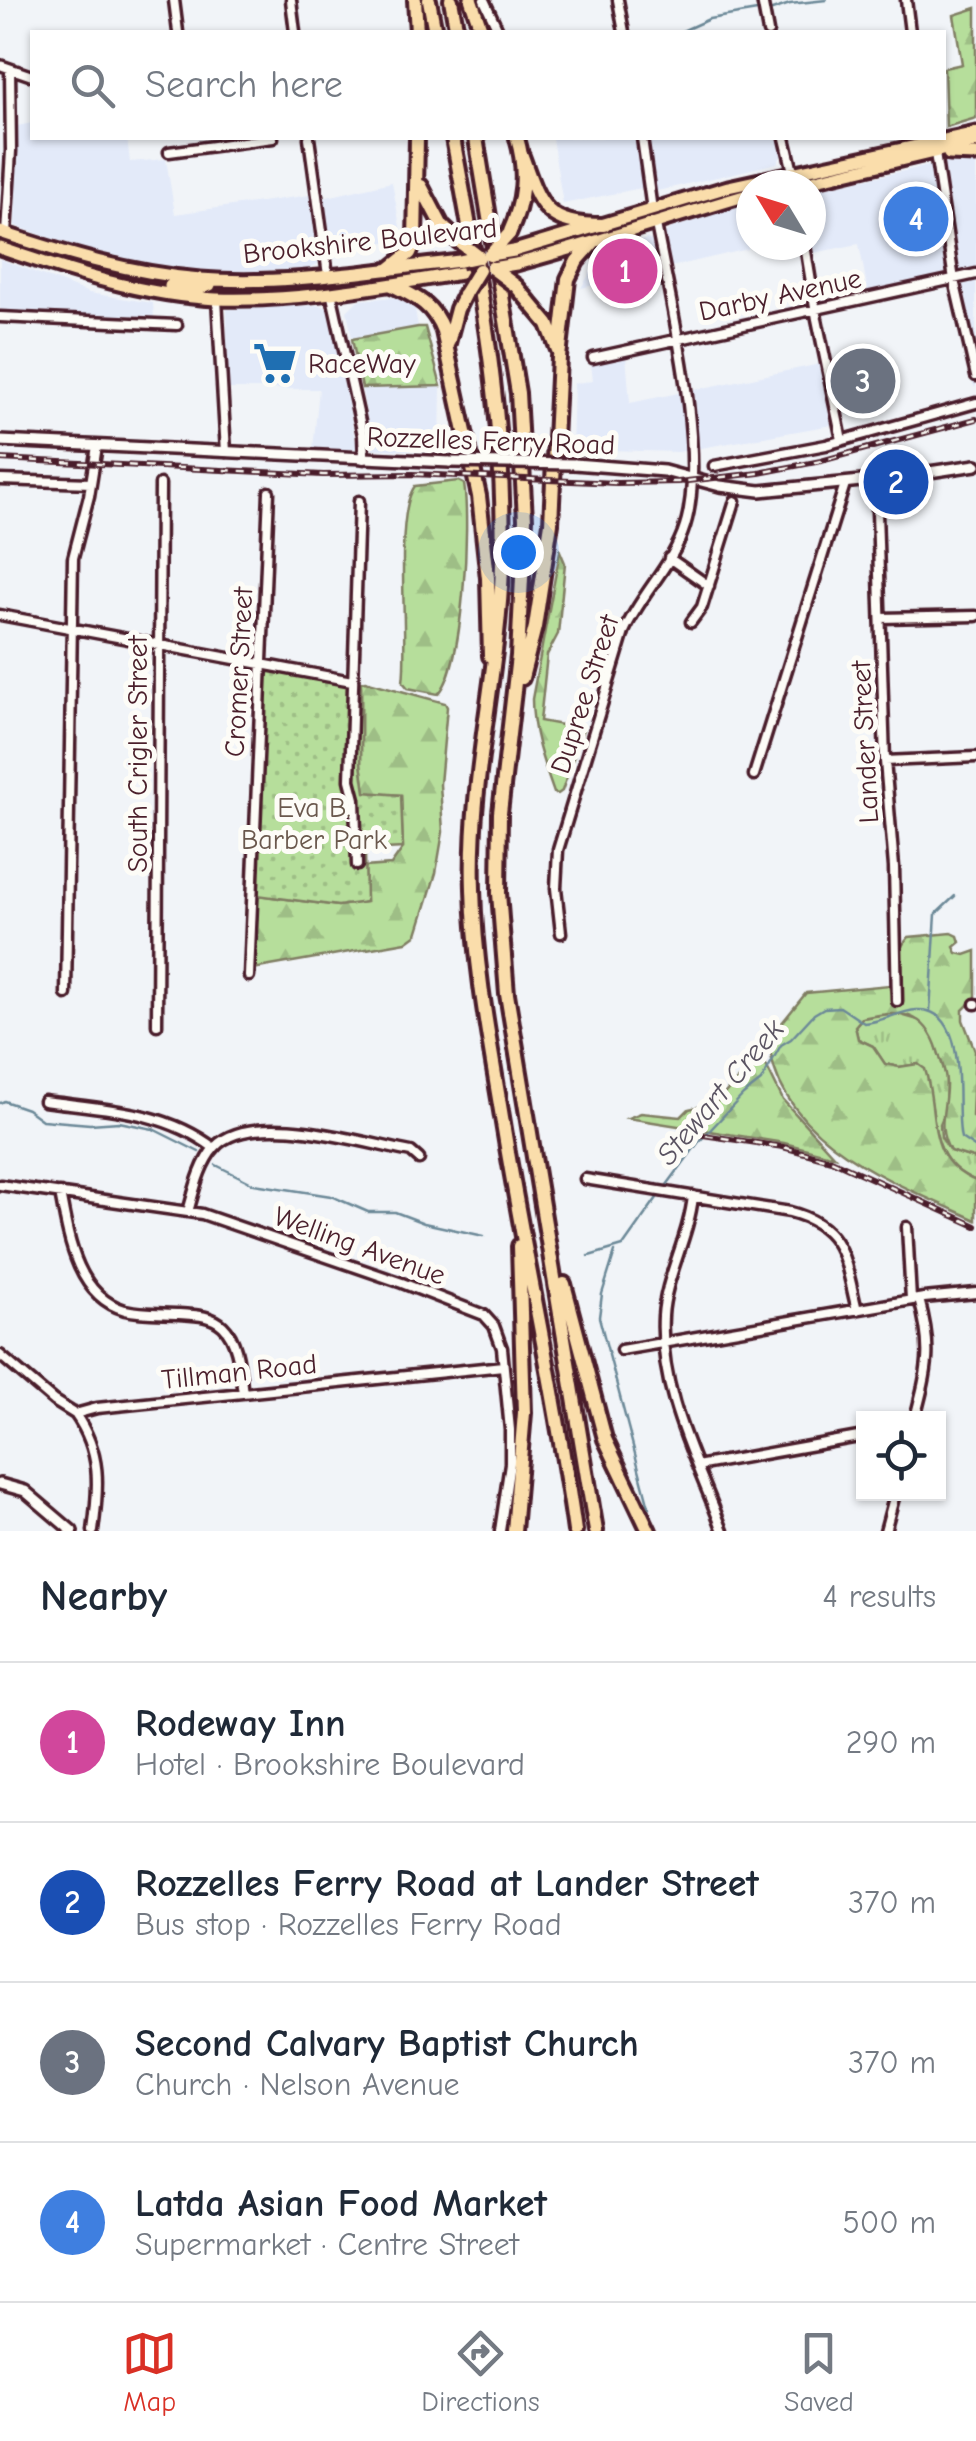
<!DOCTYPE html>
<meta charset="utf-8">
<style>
:root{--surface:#fff;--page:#f2f2f3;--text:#1f2937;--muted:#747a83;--line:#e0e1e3;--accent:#d93025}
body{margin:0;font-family:"Comic Neue",sans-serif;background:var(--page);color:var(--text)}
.controls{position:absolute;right:30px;bottom:30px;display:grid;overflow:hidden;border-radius:0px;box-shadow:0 2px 8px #0004}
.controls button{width:90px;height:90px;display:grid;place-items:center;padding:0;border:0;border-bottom:2px solid var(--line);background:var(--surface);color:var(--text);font:50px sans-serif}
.compass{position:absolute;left:736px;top:170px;width:90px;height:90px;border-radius:50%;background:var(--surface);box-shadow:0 2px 8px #0004;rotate:308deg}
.you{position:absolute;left:518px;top:552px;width:35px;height:35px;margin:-25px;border:8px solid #fff;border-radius:50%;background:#1a73e8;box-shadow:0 0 0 15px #1a73e833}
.badge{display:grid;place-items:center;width:65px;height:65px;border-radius:50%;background:var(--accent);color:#fff;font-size:32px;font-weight:700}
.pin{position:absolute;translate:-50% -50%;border:5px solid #fff;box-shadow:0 2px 10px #0006}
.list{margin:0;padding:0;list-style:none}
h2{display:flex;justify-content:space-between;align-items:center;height:130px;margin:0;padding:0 40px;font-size:42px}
h2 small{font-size:32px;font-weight:400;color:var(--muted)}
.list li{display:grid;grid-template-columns:65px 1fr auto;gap:30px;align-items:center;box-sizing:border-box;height:160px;padding:0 40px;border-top:2px solid var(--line)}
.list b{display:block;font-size:38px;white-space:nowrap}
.list p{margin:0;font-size:32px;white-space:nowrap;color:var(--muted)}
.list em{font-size:32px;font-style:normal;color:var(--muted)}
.icon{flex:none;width:55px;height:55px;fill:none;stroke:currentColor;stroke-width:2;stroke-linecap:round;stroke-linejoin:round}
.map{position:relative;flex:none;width:976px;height:1531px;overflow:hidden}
.search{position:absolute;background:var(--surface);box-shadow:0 2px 8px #0004;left:30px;right:30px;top:30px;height:110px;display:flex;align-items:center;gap:25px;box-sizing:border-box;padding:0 35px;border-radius:0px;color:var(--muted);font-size:38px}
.sheet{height:770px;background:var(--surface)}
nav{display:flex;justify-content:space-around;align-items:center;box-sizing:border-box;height:140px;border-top:2px solid var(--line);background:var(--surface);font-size:28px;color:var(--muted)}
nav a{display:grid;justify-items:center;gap:5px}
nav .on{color:var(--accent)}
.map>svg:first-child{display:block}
.built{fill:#e3eaf9}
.grass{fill:url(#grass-tufts);stroke:#807e63;stroke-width:2.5}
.forest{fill:url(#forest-firs);stroke:#807e63;stroke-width:2.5}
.park{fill:url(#park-dots);stroke:#807e63;stroke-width:2.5}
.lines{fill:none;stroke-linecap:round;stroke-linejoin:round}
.stream{stroke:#6c8998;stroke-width:2.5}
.minor-casing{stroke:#4a1f2b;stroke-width:15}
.tertiary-casing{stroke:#4a1f2b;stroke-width:16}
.trunk-casing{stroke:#4a1f2b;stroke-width:19}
.motorway-casing{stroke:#4a1f2b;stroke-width:20}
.minor{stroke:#fdfcf7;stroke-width:8}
.tertiary{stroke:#fdfcf7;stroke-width:9}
.trunk{stroke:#faddab;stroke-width:11}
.motorway{stroke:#faddab;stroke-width:12}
.rail-casing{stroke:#4a1f2b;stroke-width:6}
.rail{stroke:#fdfcf7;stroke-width:2.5;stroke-dasharray:8;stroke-linecap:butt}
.tertiary-bridge-casing{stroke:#4a1f2b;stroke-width:16;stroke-linecap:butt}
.trunk-bridge-casing{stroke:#4a1f2b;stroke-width:19;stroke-linecap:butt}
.motorway-bridge-casing{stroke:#4a1f2b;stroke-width:20;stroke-linecap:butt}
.tertiary-bridge{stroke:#fdfcf7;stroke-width:9}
.trunk-bridge{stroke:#faddab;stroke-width:11}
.motorway-bridge{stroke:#faddab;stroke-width:12}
.labels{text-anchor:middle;stroke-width:10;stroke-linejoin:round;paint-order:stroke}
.street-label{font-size:28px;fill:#4a1f2b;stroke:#fdfcf7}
.poi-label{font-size:28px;fill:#4a1f2b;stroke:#fdfcf7;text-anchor:start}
.park-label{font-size:28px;fill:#6a584d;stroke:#fdfcf7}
.water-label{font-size:30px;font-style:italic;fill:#5b5462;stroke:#fdfcf7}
</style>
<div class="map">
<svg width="976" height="1531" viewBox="0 0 976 1531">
<defs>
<pattern id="grass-tufts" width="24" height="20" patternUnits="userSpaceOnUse" patternTransform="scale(2.5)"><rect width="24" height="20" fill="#b6de9b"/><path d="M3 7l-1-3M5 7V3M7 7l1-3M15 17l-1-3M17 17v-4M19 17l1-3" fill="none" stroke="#9ebe86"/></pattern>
<pattern id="forest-firs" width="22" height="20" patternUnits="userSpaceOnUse" patternTransform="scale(2.5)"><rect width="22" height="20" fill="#b6de9b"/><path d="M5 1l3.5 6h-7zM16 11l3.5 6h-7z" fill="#9ebe86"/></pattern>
<pattern id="park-dots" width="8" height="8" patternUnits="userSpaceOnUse" patternTransform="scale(2.5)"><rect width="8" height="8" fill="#b6de9b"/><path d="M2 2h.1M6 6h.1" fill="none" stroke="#9ebe86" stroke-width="1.8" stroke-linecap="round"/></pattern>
</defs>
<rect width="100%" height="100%" fill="#f1f4f8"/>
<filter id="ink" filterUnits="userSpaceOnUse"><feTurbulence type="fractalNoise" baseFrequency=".01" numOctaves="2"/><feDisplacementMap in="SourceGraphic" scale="20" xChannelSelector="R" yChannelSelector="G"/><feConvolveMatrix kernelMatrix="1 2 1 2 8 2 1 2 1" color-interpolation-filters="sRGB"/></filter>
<g filter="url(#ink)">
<!-- built -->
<path class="built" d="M32 123V138H127L130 162 166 159 175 214 310 195 318 264 308 269 231 272 182 270 95 253 15 226 17 126Z
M552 138H779L782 155 777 163 653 192 651 186 563 204Z
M976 161V386L974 387 946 275 868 292 859 244 813 253 811 190 948 162Z
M392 182 402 238 333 254 323 198Z
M751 202 748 249 662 269 664 285 607 299 603 283 581 288 602 253 647 239 652 241 672 228Z
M0 259 89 293 153 303 154 319 0 312Z
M398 297 415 309 418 327 441 386 440 451 373 449 347 311 358 300Z
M320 305 329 309 357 449H313L319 389H227V309Z
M626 356 630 403 830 362 843 423 678 452 572 449 574 383 593 381 591 363Z"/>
<!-- grass -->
<path class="grass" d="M894 1013 922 1021 933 1035 946 1076 945 1112 940 1124 941 1137 950 1151 976 1159V1181C919 1158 944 1105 918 1064L899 1067 885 1064 873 1046 858 1039 855 1026 862 1018Z"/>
<!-- forest -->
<path class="forest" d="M976 8V118L946 127 944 68 962 64 954 15Z
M418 327H425L441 386 362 388 352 339Z
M458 481 464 484C470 521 464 670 438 694L408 688 403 682C409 637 393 515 415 486Z
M560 551 565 563 558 634 547 655 540 721 583 729 562 791 558 794 554 793C543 762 532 732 532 699Z
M365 681 445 703 447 707 440 784 443 832 436 873 417 934 406 942 253 969 257 895 338 906 366 902 365 867 391 865 403 848 401 795 365 793 361 764V682Z
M952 933 958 936 960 942 954 947 957 953 965 955 976 951V997L963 1010V1020L975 1051 972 1116 976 1118V1159L950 1151C935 1126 947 1109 946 1082 946 1071 941 1061 938 1051 925 1010 900 1010 862 1018L855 1026 858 1039 873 1046 885 1064 899 1067 918 1064 925 1069C939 1113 924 1160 976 1181V1220C898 1184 775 1141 769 1039L806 993 889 985 893 1002 900 1000V948L909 937Z
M764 1061 783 1100 834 1156 784 1143 628 1118 641 1113 681 1117 689 1109 716 1103 735 1082Z"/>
<!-- park -->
<path class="park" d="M265 669 361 687V764L365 792 401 795 403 848 365 850 366 902 338 906 257 895Z"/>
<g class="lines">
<!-- stream -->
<path class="stream" d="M772 10 790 4 826 0
M680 32 709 19 757 11
M930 1011 936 914 955 896
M0 1103 4 1101 27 1109 42 1120 90 1124 119 1122 153 1129 199 1152
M216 1165 254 1184 331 1196 368 1212H395L424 1223 484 1236
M664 1189 698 1143 743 1095 761 1081 781 1045 791 1039 814 1014 824 1008 840 1007 864 1023C882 1022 899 1011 917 1010 973 1008 953 1109 961 1138L976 1148
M615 1252 602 1294 599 1317 649 1507
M589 1256 623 1246 659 1195"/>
<!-- minor casing -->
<g class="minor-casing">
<path id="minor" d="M174 0 178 32
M291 0 295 32
M484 0 499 32
M618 0 624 32
M762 0 768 32
M906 0 910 32
M0 65 32 76
M309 138 328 275
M642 138 652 210
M785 138 794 176
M169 152 273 138
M935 153 954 280 976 376
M6 234 11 151 10 69
M805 245 817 319 842 440
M331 292 363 435 364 459
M217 299 226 452
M0 317 177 325
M593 358 976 274
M714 466 826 445 976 403
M0 480 91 483
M876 480 885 761 894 867 897 1001
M669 558 709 586
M0 615 352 681
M881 618 976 616
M691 622 702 607 735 501
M885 761 976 757
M754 775 845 484
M357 865 355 799 350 780 359 501
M561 933 556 888 558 850 624 632C640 595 673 565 685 526 708 454 670 301 656 224
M249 976 269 492
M66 994 73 558 89 496 97 446
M975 1004H976
M157 1025 160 484
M44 1101C104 1109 164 1110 214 1148
M585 1179 790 1212C845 1226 845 1262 857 1310
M0 1185 202 1214 402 1283 484 1315 494 1326 502 1348 510 1430V1463L500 1531
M60 1193C68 1235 76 1296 125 1310 142 1314 162 1313 179 1314 195 1315 211 1315 223 1326 239 1341 240 1373 243 1393
M693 1196C689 1237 665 1278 663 1316 659 1393 697 1461 723 1531
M188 1212C194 1191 200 1163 215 1147 251 1108 363 1143 411 1152L419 1159
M907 1227 911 1300
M621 1350 924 1298 976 1293
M0 1355 54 1401 75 1414 97 1408 503 1366
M75 1414C102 1452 99 1487 93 1531
M915 1418C928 1368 933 1350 919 1299
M697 1466 864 1436
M885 1531 895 1494"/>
</g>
<!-- tertiary casing -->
<g class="tertiary-casing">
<path id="tertiary" d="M0 441 450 462
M574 464 664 471 720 486 760 491 882 479 976 465
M0 1484 25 1491 72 1531"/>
</g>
<!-- trunk casing -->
<g class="trunk-casing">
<path id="trunk" d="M949 154 976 155
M795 185 976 142
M0 232C66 254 130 273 200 279 286 286 375 270 460 261
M0 248C70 272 142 295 216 299 297 302 381 286 461 273
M514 251 728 187 976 133
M516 264C595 243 672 217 751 194
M170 286 201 288 210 285 211 280"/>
</g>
<!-- motorway casing -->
<g class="motorway-casing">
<path id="motorway" d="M415 0 417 32
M429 0 435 32
M451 0 457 32
M471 0 482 32
M453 138C479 279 507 421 502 565 499 673 469 780 473 889 475 970 491 1049 504 1129 526 1263 556 1396 575 1531
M476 138 518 393 525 519 518 656 500 813 499 893 507 994 596 1531
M522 156C540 207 545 225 604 225
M421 186 442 226 457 240
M509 234C524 201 527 172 517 138
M390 269 410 253 415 241 417 138
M392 285C416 297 433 304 443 331L479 496 488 578 490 656
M516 286 548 324 558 350
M448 343 457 309 465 293
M522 678 535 627 551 523 559 357 568 279 577 261 593 243
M564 1284 605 1439 649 1531
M514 1531 524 1413 519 1246"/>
</g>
<!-- minor -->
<use href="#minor" class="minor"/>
<!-- tertiary -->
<use href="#tertiary" class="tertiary"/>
<!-- trunk -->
<use href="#trunk" class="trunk"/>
<!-- motorway -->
<use href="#motorway" class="motorway"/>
<!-- rail casing -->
<g class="rail-casing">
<path id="rail" d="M0 459 323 475 413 474 617 483 678 482 759 473 821 461 976 419
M690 1133 783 1147 831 1160 976 1226"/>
</g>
<!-- rail -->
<use href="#rail" class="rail"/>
<!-- tertiary-bridge casing -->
<g class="tertiary-bridge-casing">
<path id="tertiary-bridge" d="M450 462 574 464"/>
</g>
<!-- trunk-bridge casing -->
<g class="trunk-bridge-casing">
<path id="trunk-bridge" d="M490 255 514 251
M460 261 479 257
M492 268 516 264"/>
</g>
<!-- motorway-bridge casing -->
<g class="motorway-bridge-casing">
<path id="motorway-bridge" d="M457 240 479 257
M490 255 509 234
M492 268 516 286
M465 293 479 270"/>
</g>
<!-- tertiary-bridge -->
<use href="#tertiary-bridge" class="tertiary-bridge"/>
<!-- trunk-bridge -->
<use href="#trunk-bridge" class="trunk-bridge"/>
<!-- motorway-bridge -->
<use href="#motorway-bridge" class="motorway-bridge"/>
</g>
</g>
<!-- icons -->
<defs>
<g id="supermarket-bare" transform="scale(3.45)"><path d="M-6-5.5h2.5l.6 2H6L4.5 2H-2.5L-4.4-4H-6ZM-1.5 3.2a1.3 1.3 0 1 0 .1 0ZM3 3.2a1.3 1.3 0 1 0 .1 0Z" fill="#1f6fb2" stroke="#fdfcf7" stroke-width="2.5" paint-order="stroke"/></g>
</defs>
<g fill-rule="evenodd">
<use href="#supermarket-bare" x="275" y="363"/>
</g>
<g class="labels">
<!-- street labels -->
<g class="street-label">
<text transform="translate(370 240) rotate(-6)" y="10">Brookshire Boulevard</text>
<text transform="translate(780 294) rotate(-12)" y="10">Darby Avenue</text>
<text transform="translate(491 440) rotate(2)" y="10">Rozzelles Ferry Road</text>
<text transform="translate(238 672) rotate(-87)" y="10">Cromer Street</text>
<text transform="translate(584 694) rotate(-72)" y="10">Dupree Street</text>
<text transform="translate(864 742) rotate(-93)" y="10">Lander Street</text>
<text transform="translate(137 754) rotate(-90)" y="10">South Crigler Street</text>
<text transform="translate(360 1245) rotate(20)" y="10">Welling Avenue</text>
<text transform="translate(239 1371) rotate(-6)" y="10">Tillman Road</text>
</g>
<!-- poi labels -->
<g class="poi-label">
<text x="308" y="373">RaceWay</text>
</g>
<!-- park labels -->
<g class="park-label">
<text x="314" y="817">Eva B.<tspan x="314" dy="32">Barber Park</tspan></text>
</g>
<!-- water labels -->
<g class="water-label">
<text transform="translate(720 1092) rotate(-50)" y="10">Stewart Creek</text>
</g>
</g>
</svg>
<div class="controls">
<button><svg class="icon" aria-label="locate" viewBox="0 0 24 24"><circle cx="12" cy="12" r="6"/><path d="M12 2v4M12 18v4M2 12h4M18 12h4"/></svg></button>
</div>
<svg class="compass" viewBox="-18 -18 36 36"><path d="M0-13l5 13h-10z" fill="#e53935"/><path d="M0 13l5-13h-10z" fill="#747a83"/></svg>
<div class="you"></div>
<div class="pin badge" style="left:625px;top:271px;background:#d1479c">1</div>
<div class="pin badge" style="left:896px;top:482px;background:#1a4fb4">2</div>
<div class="pin badge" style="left:863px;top:381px;background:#6b7280">3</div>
<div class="pin badge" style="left:916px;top:219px;background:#3f7fe0">4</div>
<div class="search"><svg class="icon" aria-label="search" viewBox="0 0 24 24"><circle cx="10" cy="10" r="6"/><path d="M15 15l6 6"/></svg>Search here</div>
</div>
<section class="sheet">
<h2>Nearby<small>4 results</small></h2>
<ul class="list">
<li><span class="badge" style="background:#d1479c">1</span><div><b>Rodeway Inn</b><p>Hotel · Brookshire Boulevard</p></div><em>290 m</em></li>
<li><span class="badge" style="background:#1a4fb4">2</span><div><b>Rozzelles Ferry Road at Lander Street</b><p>Bus stop · Rozzelles Ferry Road</p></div><em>370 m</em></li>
<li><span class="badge" style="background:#6b7280">3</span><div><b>Second Calvary Baptist Church</b><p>Church · Nelson Avenue</p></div><em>370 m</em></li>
<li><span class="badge" style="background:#3f7fe0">4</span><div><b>Latda Asian Food Market</b><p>Supermarket · Centre Street</p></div><em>500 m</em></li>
</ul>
</section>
<nav>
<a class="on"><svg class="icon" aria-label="map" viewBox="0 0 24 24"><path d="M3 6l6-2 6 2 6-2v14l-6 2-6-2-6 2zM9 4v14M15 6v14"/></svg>Map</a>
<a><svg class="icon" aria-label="directions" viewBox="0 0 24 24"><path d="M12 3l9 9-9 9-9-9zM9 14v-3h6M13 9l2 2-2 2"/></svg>Directions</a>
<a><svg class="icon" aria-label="saved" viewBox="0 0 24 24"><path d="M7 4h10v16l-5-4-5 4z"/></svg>Saved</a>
</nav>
